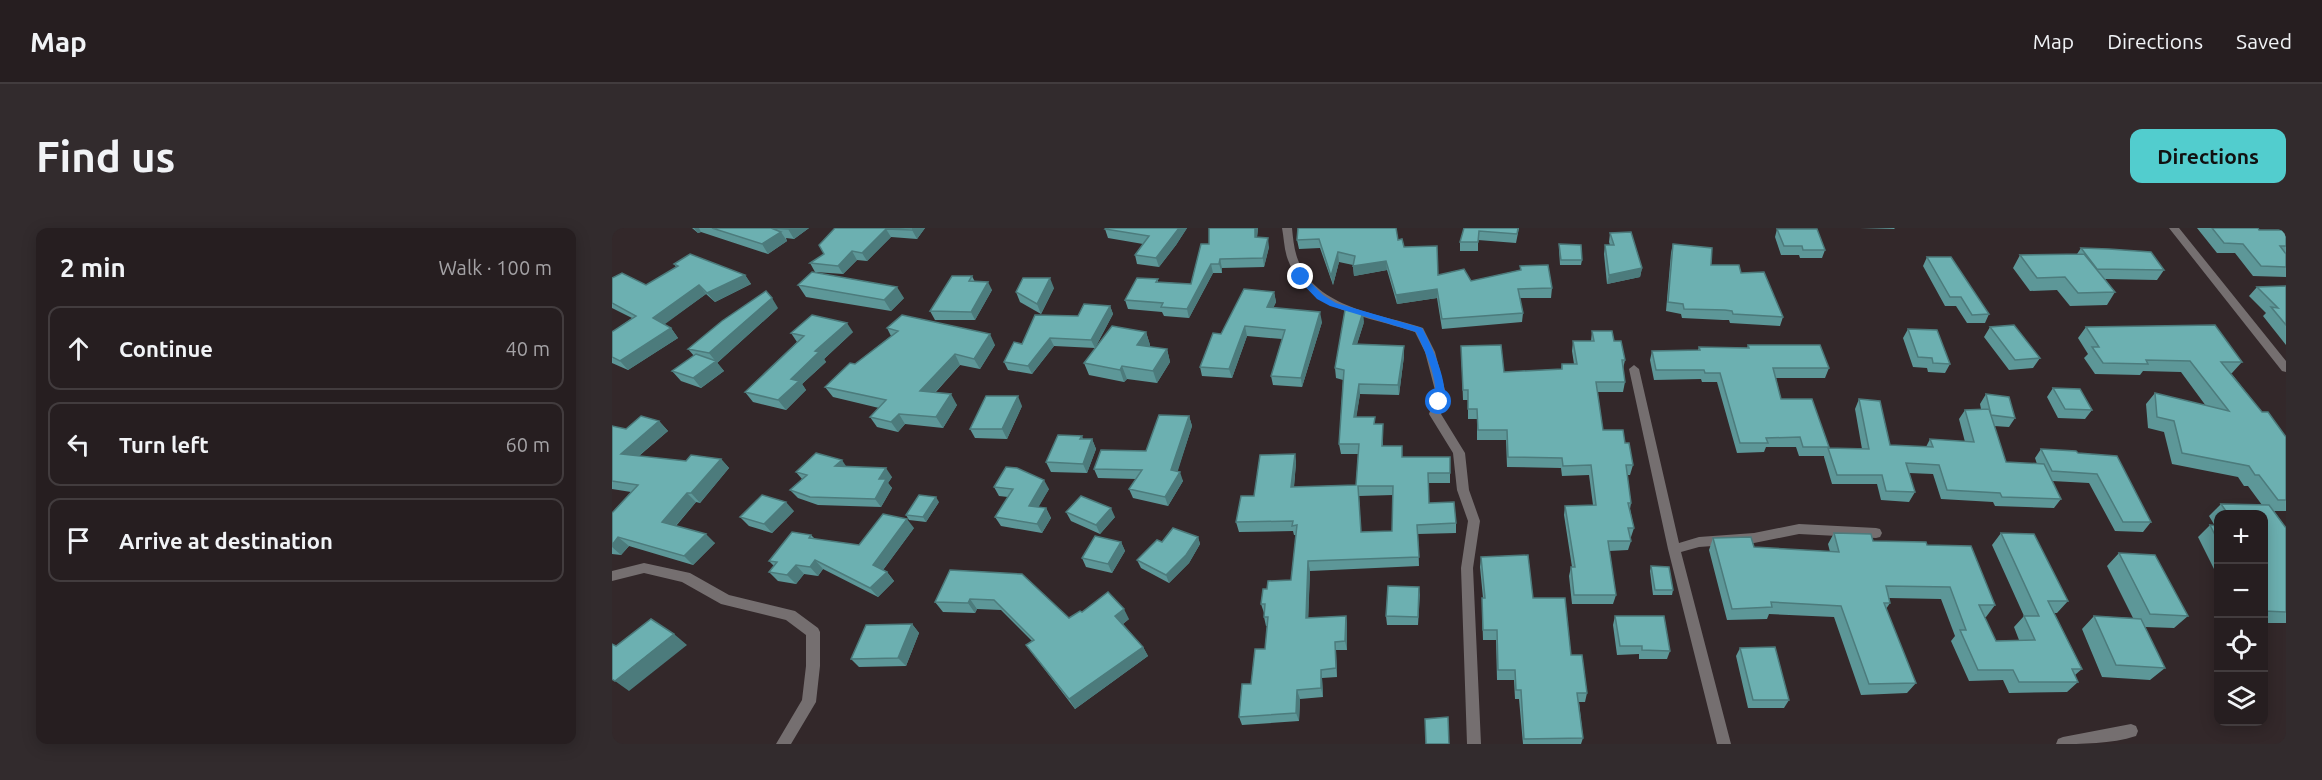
<!DOCTYPE html>
<meta charset="utf-8">
<style>
:root{--surface:#261e20;--page:#322b2d;--text:#f1f3f6;--muted:#a4a2a5;--line:#423c3e;--accent:#52cdce}
body{margin:0;font-family:Ubuntu,sans-serif;background:var(--page);color:var(--text)}
.controls{position:absolute;right:18px;bottom:18px;display:grid;overflow:hidden;border-radius:12px;box-shadow:0 3px 15px #0003}
.controls button{width:54px;height:54px;display:grid;place-items:center;padding:0;border:0;border-bottom:2px solid var(--line);background:var(--surface);color:var(--text);font:30px sans-serif}
.stop{position:absolute;width:18px;height:18px;margin:-14px;border:4px solid #1a73e8;border-radius:50%;background:#fff}
.stop.end{background:#1a73e8;border-color:#fff;box-shadow:0 2px 6px #0008}
.list{margin:0;padding:0;list-style:none}
h2{display:flex;justify-content:space-between;align-items:center;height:78px;margin:0;padding:0 24px;font-size:26px}
h2 small{font-size:20px;font-weight:400;color:var(--muted)}
.list li{display:grid;grid-template-columns:39px 1fr auto;gap:18px;align-items:center;box-sizing:border-box;height:84px;margin:0 12px 12px;padding:0 12px;border:2px solid var(--line);border-radius:12px}
.list b{display:block;font-size:22px;white-space:nowrap}
.list em{font-size:20px;font-style:normal;color:var(--muted)}
.icon{flex:none;width:33px;height:33px;fill:none;stroke:currentColor;stroke-width:2;stroke-linecap:round;stroke-linejoin:round}
.map{position:relative;flex:none;width:1674px;height:516px;overflow:hidden;border-radius:12px}
header{display:flex;align-items:center;gap:36px;box-sizing:border-box;height:84px;padding:0 30px;background:var(--surface);border-bottom:2px solid var(--line)}
header strong{font-size:28px}
nav{display:flex;gap:33px;margin-inline-start:auto;font-size:21px}
.intro{display:flex;align-items:center;justify-content:space-between;box-sizing:border-box;height:144px;padding:0 36px}
h1{margin:0;font-size:42px}
.button{padding:15px 27px;border-radius:12px;background:var(--accent);color:#111;font-size:21px;font-weight:700}
main{display:flex;gap:36px;padding:0 36px}
aside{flex:1;background:var(--surface);border-radius:12px;box-shadow:0 3px 15px #0003}
.map>svg:first-child{display:block}
.lines{fill:none;stroke-linecap:round;stroke-linejoin:round}
.street{fill:#756f70;fill-rule:evenodd}
.wall{fill:#5d9798;fill-rule:evenodd}
.shaded-wall{fill:#4c7b7c}
.building{fill:#6cb0b1;stroke:#4c7b7c;stroke-width:1.5;fill-rule:evenodd}
.route{fill:#1a73e8}
</style>
<header>
<strong>Map</strong>
<nav><a>Map</a><a>Directions</a><a>Saved</a></nav>
</header>
<div class="intro"><h1>Find us</h1><a class="button">Directions</a></div>
<main>
<aside>
<h2>2 min<small>Walk · 100 m</small></h2>
<ul class="list">
<li><svg class="icon" aria-label="ahead" viewBox="0 0 24 24"><path d="M12 20V5M6 11l6-6 6 6"/></svg><div><b>Continue</b></div><em>40 m</em></li>
<li><svg class="icon" aria-label="left" viewBox="0 0 24 24"><path d="M17 20v-9H6M10 6l-5 5 5 5"/></svg><div><b>Turn left</b></div><em>60 m</em></li>
<li><svg class="icon" aria-label="arrive" viewBox="0 0 24 24"><path d="M6 21V4h12l-3 4 3 4H6"/></svg><div><b>Arrive at destination</b></div></li>
</ul>
</aside>
<div class="map">
<svg width="1674" height="516" viewBox="0 0 1674 516">
<rect width="100%" height="100%" fill="#33282a"/>
<g class="lines">
<!-- street -->
<path class="street" d="M670 0H680C681 10 682 22 686 32 705 81 767 85 811 100L823 124 834 166 829 186 853 225 857 262 868 293 861 340 869 516H855L849 340 856 293 845 262 841 225 817 186 824 166 813 124 803 104C757 88 696 84 676 32 672 22 672 10 670 0Z
M1557 0H1567L1674 133V144L1670 143Z
M1022 137 1027 141 1067 315 1087 309 1142 305 1187 296 1264 300 1268 301 1270 305 1268 309 1264 310 1187 306 1142 315 1087 319 1069 324 1119 516H1105L1056 321 1017 141Z
M32 335 78 345 117 367 183 383 206 400 208 404V438L204 474 179 516H164L190 472 194 438V407L174 392 109 376 70 354 32 345 0 353V343Z
M1519 496 1524 498 1526 503 1524 508C1499 516 1470 516 1444 516L1446 511 1451 509Z"/>
</g>
<!-- wall -->
<path class="wall" d="M80 0H197L182 11 174 10 175 13 156 26 89 4 86 5Z
M223 0H313L305 11 279 9 255 33 245 32 231 46 203 44 198 35 212 26Z
M494 0H575L564 17 547 39 525 36 523 27 531 16 496 10 493 1Z
M597 0H646L645 9 657 19 652 39 610 40V45H601L577 90 552 88 550 84 516 81 513 72 546 51V54L579 56 597 16Z
M686 0 786 12 792 19 826 47 859 53 908 42V38L940 60 939 70H908L911 85 910 94 830 101 825 70 785 76 775 42 742 48 741 37 727 34 721 57 708 20 687 21 685 12Z
M852 0H907L904 15 866 12V23H848V14Z
M1248 0H1283L1282 1Z
M1585 0H1646L1647 2H1674V49L1641 48 1623 25H1605Z
M1165 1 1213 22 1210 30H1188L1187 27H1169L1163 9Z
M998 5 1030 40 1028 49 995 56 992 26 993 17H998L997 14Z
M947 16 970 32 969 37H948L947 21Z
M1061 16 1099 37 1129 45 1171 89 1168 98 1118 95 1117 92H1111L1070 90 1069 86 1054 83 1059 25Z
M1469 20 1552 42 1545 52 1493 51 1503 64 1495 77 1458 78 1445 62 1418 63 1401 40 1408 27 1465 26Z
M1315 29 1377 86 1373 95H1355L1344 78H1333L1311 38Z
M62 36 133 47 139 56 103 74 94 66 52 96 59 100 66 110 16 142 0 135V104L20 90 0 80V50L34 57 64 39Z
M360 48 363 54 380 62 363 92H323L318 83Z
M186 57 292 70 279 83 194 69Z
M1674 58V117L1651 88 1654 85 1637 68 1645 59Z
M442 60 429 86 408 74 404 64Z
M662 64 664 74 661 80 710 94 690 159 661 157 659 148 670 111 635 108 620 150 590 148 588 139 609 106Z
M498 78 501 86 483 120 442 118 420 146 396 142 392 134 410 116 466 88Z
M166 80 105 135 112 143 89 160 69 153 60 143 82 128 76 121Z
M752 94 745 116 792 118V128L787 167 748 166 744 189H763V196L771 206V218L791 229H838V255H817V275L844 295V305L806 306 807 338 698 343 696 390 734 388 735 397V422H724L725 449 710 450 711 469 688 471 687 493 630 497 627 489 653 421 655 398H654L652 389V385L649 376 655 361 679 352 684 307H682L681 303 627 304 624 294 642 268 683 226 684 235 682 259 744 257 746 226H729L727 216 731 152 724 150 723 140ZM781 267 780 303 749 304 747 268Z
M1378 99 1428 130 1421 140 1397 142 1372 109Z
M1474 99 1630 134 1620 145H1619L1650 184 1674 209V283H1662L1674 300V395H1652V286H1606V349L1586 309 1598 297 1603 298 1597 288 1609 276 1650 277 1636 258H1632L1626 249 1560 236 1552 204 1536 200 1534 176 1543 165 1594 178 1569 144 1531 143 1528 147 1483 146 1472 130 1476 126 1466 110Z
M275 100 383 117 368 141 348 137 323 165 345 177 331 200 293 196 286 204 265 199 258 189 267 180 221 169 213 159 279 108Z
M1296 101 1338 136 1333 145 1316 144 1315 140 1301 139 1291 110Z
M980 103 1002 113 1013 132 1011 141 1013 154 1011 164H985L991 202 1013 215 1021 237 1018 247H1015L1019 275 1018 281 1022 300 1019 309H1018L1019 313 1016 322 997 323 1004 367 1001 376H960L957 348 959 339H960L952 287 953 278 981 277 977 247 950 248 949 240 895 239 894 212H865V191H856V172H851L849 118 892 144 949 141 950 136H962L960 123 961 113H979Z
M241 104 212 131 214 134 190 156 194 162 174 182 141 174 133 164 185 114 179 105Z
M534 104 538 117 537 119 555 121 558 134 545 155 515 151 512 154 477 147 472 135Z
M1136 117 1217 140 1213 150H1164L1169 171 1217 219V220L1250 221 1243 181 1247 171 1278 217 1314 219 1318 211 1353 214 1347 191 1353 182 1369 181 1368 176 1374 166 1403 190 1397 199 1382 198 1394 234 1425 236 1423 230 1429 221 1466 225 1539 294 1531 304 1503 303 1477 255 1440 253 1449 271 1442 280 1383 278 1381 274 1329 271 1321 246 1297 245 1303 264 1297 274 1269 272 1265 256H1220L1212 229V228H1187L1184 219H1154L1152 224 1125 225 1105 154H1090L1089 151 1042 152 1038 132 1040 123 1086 122 1087 119 1135 120Z
M1441 160 1480 182 1473 191 1446 190 1435 169Z
M410 178 395 211 363 210 358 201Z
M577 188 580 198 565 244 571 253 556 278 521 270 517 261 524 251 486 250 482 241 534 223Z
M47 193 56 203 27 228 74 233 109 231 117 240 88 275 84 274 64 298 103 315 81 337 17 318 9 327 0 326V285L19 264 0 261V198L14 201Z
M470 208 471 211H480L484 221 475 245 439 244 434 234Z
M235 239 280 249 276 255 280 260 269 279 206 277 186 270 178 262 190 251 184 244Z
M382 259 437 261 426 279 434 280 439 290 430 305 389 298 383 289 396 269 387 268Z
M327 274 314 294 297 292 294 287Z
M182 283 160 305 137 298 128 289Z
M454 284 503 289 488 306 459 293Z
M302 300 271 342 275 344 282 353 266 369 211 341 206 348 192 346 184 356 166 353 157 344 162 338 157 333 199 307 203 311 247 317Z
M1222 305 1261 313 1315 317 1383 377 1374 389H1372L1384 413 1407 412 1402 399 1412 388 1380 317 1389 305 1456 373 1445 385H1442L1470 441 1463 447 1466 454 1455 464 1397 465 1391 452 1357 453 1339 413 1343 408 1329 371 1277 370 1278 375 1274 381 1304 455 1295 465 1249 467 1222 389 1157 386 1155 391 1115 392 1097 322 1101 310 1142 319 1218 324 1216 316Z
M586 309 588 316 577 335 557 355 529 340 525 332 550 314Z
M509 314 513 323 500 345 474 339 470 330Z
M1507 325 1576 388 1562 400 1533 399 1553 440 1538 452 1490 449 1470 401 1482 388 1521 390 1495 338Z
M869 329 921 370 959 427 975 465 973 474H967L971 510 969 516H911L907 471H903L902 452H885L884 412H871L870 380V370H871L868 339Z
M1039 338 1061 362 1060 367H1041L1038 343Z
M338 342 457 390 470 384 517 391 511 396 531 419 536 428 463 481 414 417 420 413 389 382 365 381 363 385 331 384 323 374Z
M807 359 806 397H775L774 388Z
M1003 388 1058 423 1055 431H1027V426L1005 427 1001 397Z
M300 396 307 405 294 438 247 439 239 431Z
M1128 420 1177 472 1172 480H1136L1124 428Z"/>
<!-- shaded-wall -->
<path class="shaded-wall" d="M82 0H87L89 4 86 5Z
M178 0H197L182 11 176 1Z
M302 0H313L305 11 300 2Z
M567 0H575L564 17 547 39 544 30Z
M643 0H646V1L644 18 643 9Z
M274 1 279 9 255 33 250 25Z
M169 4 175 13 156 26 150 16Z
M656 10 657 19 652 39 651 30Z
M240 23 245 32 231 46 226 38Z
M726 24 727 34 721 57 719 48Z
M608 31 610 40V45L607 36Z
M774 33 775 42 742 48 741 38Z
M599 36 601 45 577 90 575 81Z
M1030 40 1028 49 995 56 997 47Z
M133 47 139 56 103 74 95 65Z
M438 50 442 60 429 86 425 76Z
M376 54 380 62 363 92 359 84Z
M87 57 94 66 49 99 41 90Z
M285 59 292 70 279 83 272 72Z
M825 61V70L785 76 784 67Z
M662 64 664 74 657 89 655 79Z
M160 70 166 80 105 135 97 125Z
M498 78 501 86 483 120 479 112Z
M708 84 710 94 690 159 689 150Z
M751 84 752 94 742 126 741 116Z
M235 95 241 104 212 131 214 134 190 156 194 162 174 182 166 172 179 151 203 123Z
M633 98 635 108 620 150 617 141Z
M59 100 66 110 16 142 8 133Z
M534 104 538 117 530 129 525 117Z
M378 106 383 117 368 141 362 131Z
M438 110 442 118 420 146 416 138Z
M792 118V128L787 167 786 157Z
M555 121 558 134 545 155 541 143Z
M343 126 348 137 314 174 308 163Z
M104 133 112 143 89 160 81 150Z
M510 138 515 151 512 154 508 142Z
M747 156 748 166 743 199 742 189Z
M339 166 345 177 331 200 324 189Z
M406 168 410 178 395 211 390 201Z
M287 186 293 196 286 204 279 194Z
M577 188 580 198 563 252 559 242Z
M47 193 56 203 18 235 9 226Z
M480 211 484 221 475 245 471 236Z
M683 226 684 235 681 268 679 259Z
M109 231 117 240 88 275 79 265Z
M230 232 236 241 223 238Z
M274 240 280 249 276 255 280 260 269 279 263 271 267 251Z
M568 244 571 253 556 278 553 269Z
M432 252 437 261 422 287 417 278Z
M75 265 84 274 59 303 50 294Z
M324 269 327 274 314 294 311 289Z
M174 274 182 283 160 305 152 296Z
M434 280 439 290 430 305 425 296Z
M499 280 503 289 488 306 484 297Z
M295 291 302 300 268 346 261 337Z
M94 306 103 315 81 337 72 328Z
M6 309 17 318 9 327 0 319V317Z
M586 309 588 316 577 335 557 355 554 347Z
M509 314 513 323 500 345 496 336Z
M203 332 211 341 206 348 198 339Z
M696 333 698 343 696 399 694 390Z
M184 337 192 346 184 356 175 347Z
M275 344 282 353 266 369 258 360Z
M807 359 808 367 806 397V389Z
M358 371 365 381 363 385 356 375Z
M512 381 517 391 508 398 503 388Z
M734 388 735 397V422L733 413Z
M300 396 307 405 294 438 286 430Z
M62 406 75 417 17 463 3 453Z
M531 419 536 428 463 481 457 471Z
M709 442 710 450 711 469 709 460Z
M685 462 688 471 687 493 684 485Z"/>
<!-- building -->
<path class="building" d="M100 0H178L176 1 159 0 169 4 150 16Z
M223 0H302L300 2 274 1 250 25 240 23 226 38 198 35 212 26 207 17Z
M494 0H567L544 30 523 27 537 8 493 1Z
M597 0H643V9L656 10 651 30 608 31 607 36H599L575 81 549 79 551 75 513 72 525 50 546 51 544 54 579 56 589 16H597Z
M686 0H784L786 12 790 11 792 19 825 18 826 47 852 41 859 53 909 42 908 38 936 37 940 60 906 61 911 85 830 91 825 61 784 67 774 33 741 38 743 28 726 24 719 48 707 11 685 12Z
M852 0H906L905 6 867 3 866 14H848Z
M1600 0H1646L1647 2H1674V18H1668L1674 26V39L1649 38 1631 16 1612 15Z
M1165 1H1205L1213 22H1191L1190 18H1172Z
M1019 4 1030 40 997 47 993 17H1002L998 5Z
M947 16 969 17 970 32H949Z
M1061 16 1100 20 1099 37H1127L1129 45 1152 44 1171 89 1121 86 1120 83 1113 82 1072 81 1071 76 1056 74Z
M1469 20 1497 21 1539 24 1552 42 1485 41Z
M78 26 133 47 95 65 87 57 41 90 59 100 8 133 0 129V104L24 88 0 75V50L10 45 34 57 66 38 62 36Z
M1472 26 1503 64 1466 65 1453 49 1425 50 1408 27Z
M1315 29H1339L1377 86 1360 87 1349 69H1338Z
M200 44 285 59 272 72 186 57Z
M340 48H360L357 53 376 54 359 84 318 83Z
M411 50H438L425 76 404 64Z
M1674 58V97L1659 79 1666 80 1645 59Z
M632 61 662 64 655 79 708 84 689 150 659 148 673 102 633 98 617 141 588 139 601 105 609 106Z
M154 63 160 70 97 125 76 121 110 93Z
M472 76 498 78 479 112 438 110 416 138 392 134 402 114 410 116 423 87 466 88Z
M733 82 751 84 741 116 792 118 786 157 747 156 742 189H763L762 196H771L770 218H790V229H838V245H816L817 275 842 274 844 295 805 297 807 329 696 333 694 390 734 388 733 413 723 414 724 440 709 442V460L685 462 684 485 627 489 630 456H639L643 421H653L656 389H652L653 376H649L651 361H655L656 353 679 352 685 297 680 298 681 293 624 294 629 268H642L648 227 683 226 679 259 744 257 747 216H727L732 142 723 140ZM746 258H781L780 303 749 304Z
M200 87 235 95 203 123 207 124 179 151 187 153 166 172 133 164 192 108 179 105Z
M290 87 378 106 362 131 343 126 308 163 339 166 324 189 287 186 279 194 258 189 274 172 213 159 238 135 243 136 286 103 275 100Z
M1402 97 1428 130 1403 132 1378 99Z
M1603 97 1630 134H1609L1650 184H1656L1674 209V272H1666L1647 247H1643L1637 238 1570 225 1562 193 1545 189 1543 165 1617 183 1578 133 1534 132 1536 136 1491 135 1480 119H1487L1474 99Z
M500 98 534 104 525 117 555 121 541 143 510 138 508 142 472 135Z
M1296 101 1325 102 1338 136 1321 135 1320 130 1306 129Z
M980 103H1000L1002 113H1009L1013 132H1010L1013 154H984L991 202H1011L1013 215H1017L1021 237H1014L1019 275H1016L1022 300H1016L1019 313H996L1004 367H962L959 339H963L953 278 984 277 979 237 951 238 950 230 896 229 895 202H866L865 181H856V162H851L849 118 889 117 892 144 950 141V136H965L961 113H982Z
M1136 117H1208L1217 140H1161L1169 171H1200L1217 219H1191L1188 209 1154 210 1156 215H1128L1108 145H1093L1092 142H1044L1040 123 1088 122 1087 119 1137 120Z
M84 126 104 133 81 150 60 143Z
M1441 160 1468 161 1480 182 1453 181Z
M1374 166 1397 169 1403 190 1379 187Z
M374 168H406L390 201H358Z
M1247 171 1268 173 1278 217 1321 219 1318 211 1362 214 1353 182 1377 181 1394 234 1432 236 1449 271 1390 269 1388 265 1335 262 1327 237 1294 235 1303 264 1274 263 1270 247H1225L1216 220 1257 221Z
M547 187 577 188 559 242 568 244 553 269 517 261 530 242 482 241 489 222 534 223Z
M29 188 47 193 9 226 74 233 79 227 109 231 79 265H75L50 294 94 306 72 328 6 309 0 317V285L26 257 0 253V198L14 201Z
M446 207 470 208 468 211H480L471 236 434 234Z
M1429 221 1464 223 1466 225 1505 228 1539 294H1511L1485 246 1440 243Z
M204 225 230 232 223 238 274 240 267 251H274L263 271 198 269 178 262 195 247 184 244Z
M394 239 405 240 432 252 417 278 434 280 425 296 383 289 401 261 382 259Z
M150 267 174 274 152 296 128 289Z
M307 267 324 269 311 289 294 287Z
M469 268 499 280 484 297 454 284Z
M1609 276 1657 277 1674 300V384L1652 383V286H1616Z
M271 286 295 291 261 337 275 344 258 360 203 332 198 339 184 337 175 347 157 344 165 334 157 333 180 304 199 307 197 310 247 317Z
M1598 297 1606 298V313Z
M561 300 586 309 574 327 554 347 525 332 545 312 550 314Z
M1222 305 1259 306 1261 313 1314 314 1315 317 1359 318 1383 377H1367L1384 413 1423 412 1412 388H1427L1389 305 1422 306 1456 373H1436L1470 441H1460L1466 454H1407L1401 442H1366L1348 402H1354L1338 359 1274 358 1278 375H1272L1304 455 1257 456 1229 378 1159 374 1160 379 1120 381 1101 310 1139 309 1142 319 1227 324Z
M483 308 509 314 496 336 470 330Z
M1507 325 1543 327 1576 388 1538 386Z
M916 327 921 370H953L959 427H970L975 465H965L971 510 912 511 909 462H904L903 442H886L885 402H871L870 370H873L869 329Z
M1039 338 1057 339 1061 362H1043Z
M338 342 410 346 457 390 468 383 470 384 496 364 512 381 503 388 531 419 457 471 414 417 422 412 382 372 358 371 356 375 323 374Z
M776 358 807 359 806 389 774 388Z
M1003 388H1052L1058 423 1030 422V418H1008Z
M1482 388 1529 391 1553 440 1504 437Z
M39 391 62 406 3 453 0 451V416L4 418Z
M300 396 286 430 239 431 254 397Z
M1163 419 1177 472H1141L1128 420Z
M836 489 837 516H814L813 491Z"/>
<!-- route -->
<path class="route" d="M686 48H692L711 67 724 75 810 100C820 118 838 157 831 176L823 174C827 152 813 123 804 104L718 78 705 71 686 51Z"/>
</svg>
<div class="controls">
<button>+</button>
<button>−</button>
<button><svg class="icon" aria-label="locate" viewBox="0 0 24 24"><circle cx="12" cy="12" r="6"/><path d="M12 2v4M12 18v4M2 12h4M18 12h4"/></svg></button>
<button><svg class="icon" aria-label="layers" viewBox="0 0 24 24"><path d="M12 4l9 5-9 5-9-5zM3 14l9 5 9-5"/></svg></button>
</div>
<div class="stop" style="left:827px;top:174px"></div>
<div class="stop end" style="left:689px;top:49px"></div>
</div>
</main>
